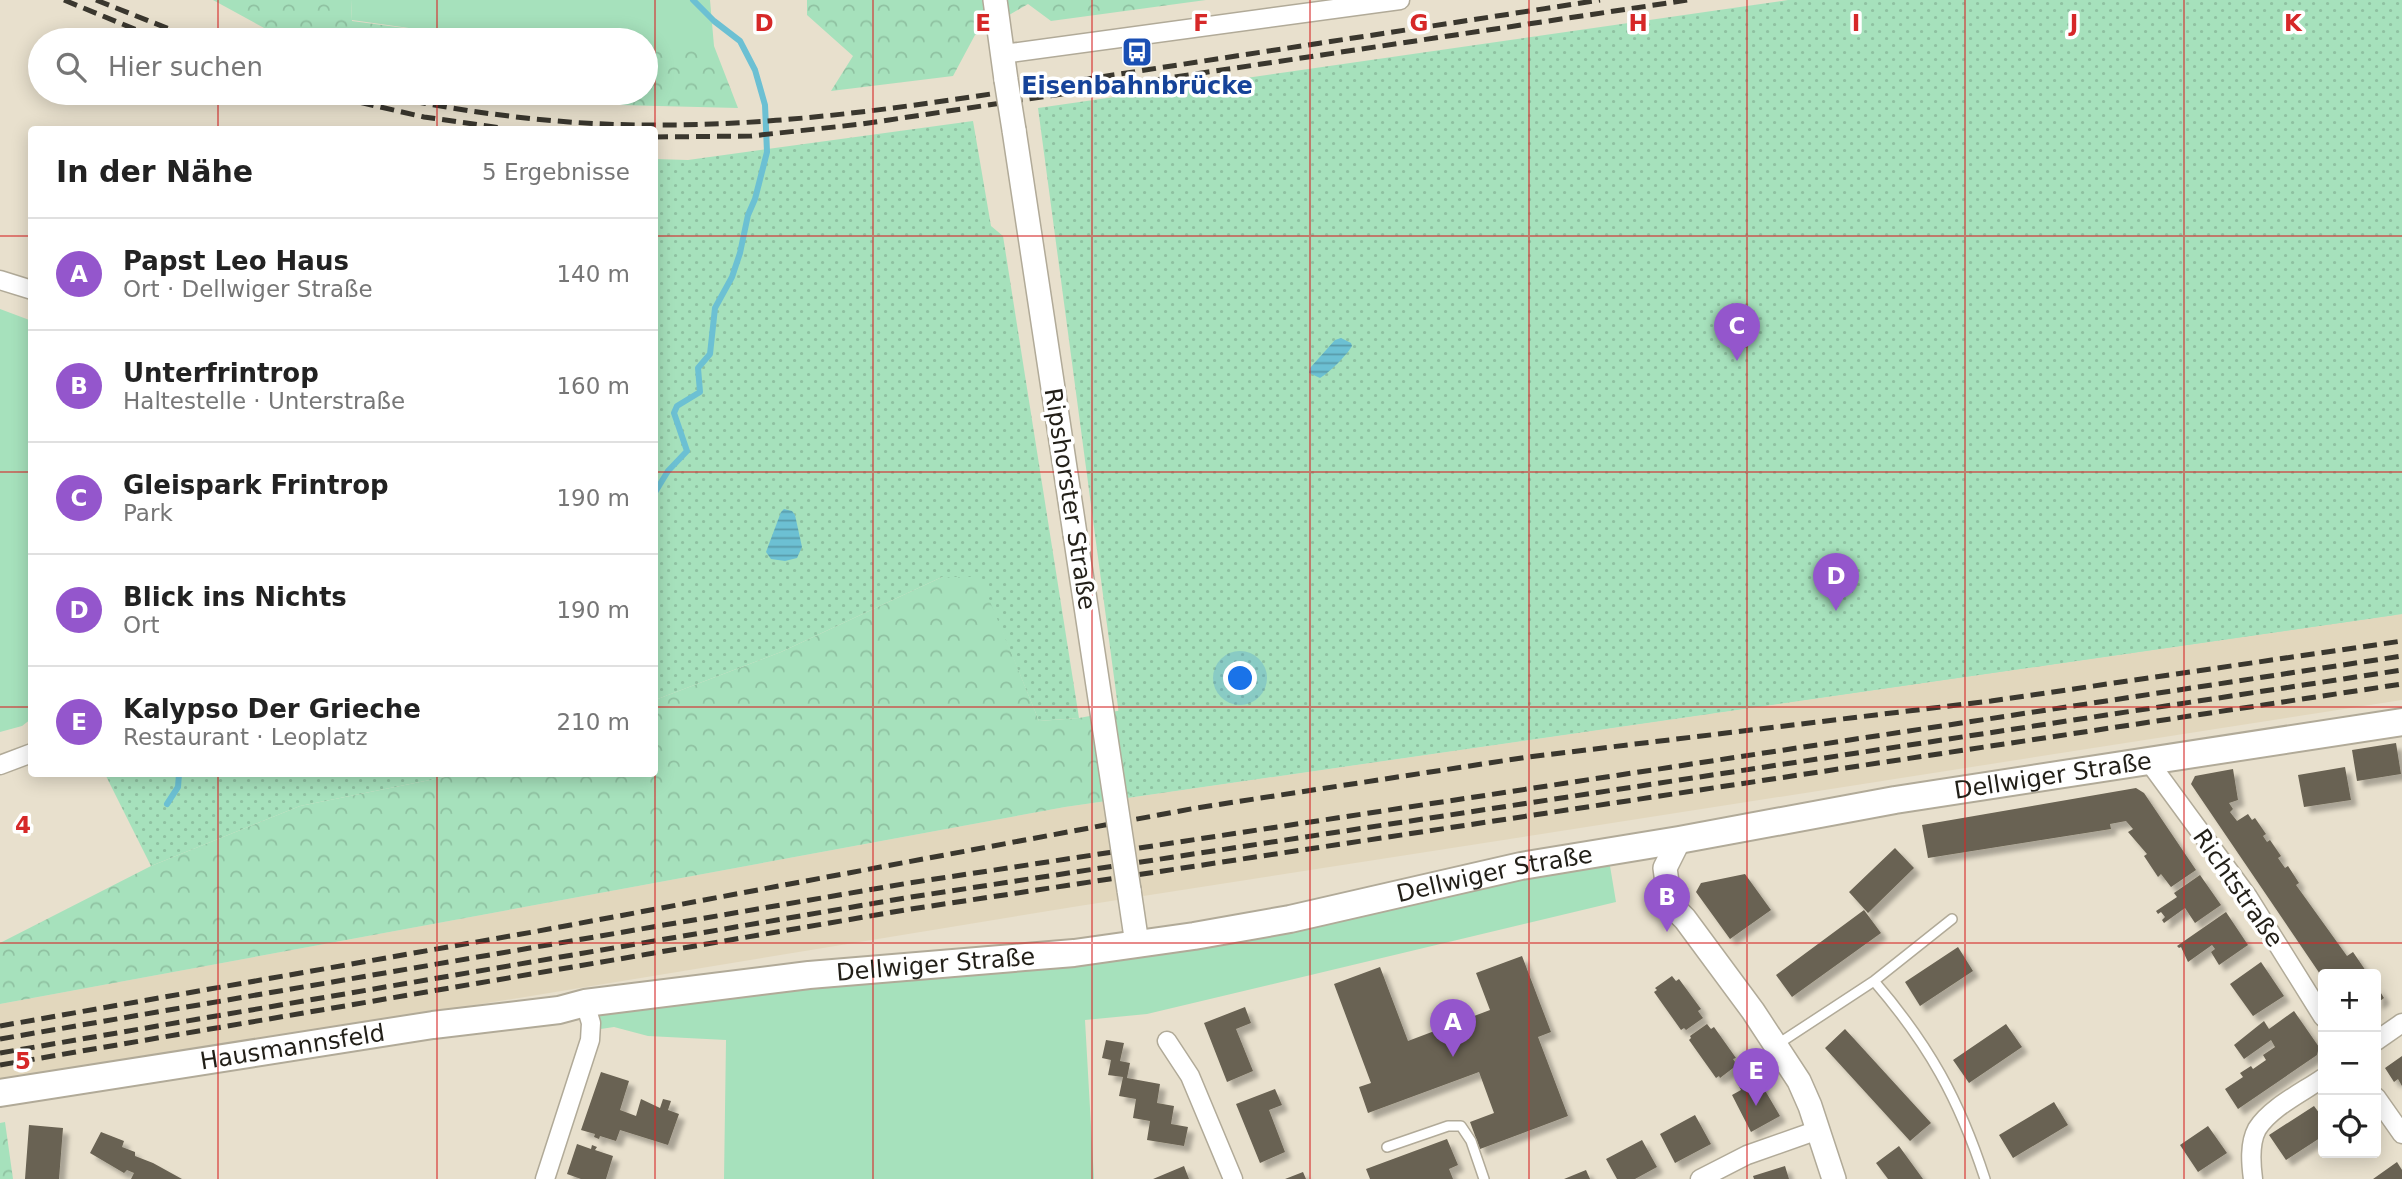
<!DOCTYPE html>
<html lang="de">
<meta charset="utf-8">
<style>
:root{--surface:#fff;--page:#f2f2f2;--text:#222;--muted:#767676;--line:#e0e0e0;--accent:#9456cc}
body{margin:0;font-family:"DejaVu Sans",sans-serif;background:var(--page);color:var(--text)}
.controls{position:absolute;right:21px;bottom:21px;display:grid;overflow:hidden;border-radius:7px;box-shadow:0 4px 18px #0003}
.controls button{width:63px;height:63px;display:grid;place-items:center;padding:0;border:0;border-bottom:2px solid var(--line);background:var(--surface);color:var(--text);font:35px sans-serif}
.you{position:absolute;left:1241px;top:679px;width:24px;height:24px;margin:-18px;border:5px solid #fff;border-radius:50%;background:#1a73e8;box-shadow:0 0 0 10px #1a73e833}
.badge{display:grid;place-items:center;width:46px;height:46px;border-radius:50%;background:var(--accent);color:#fff;font-size:23px;font-weight:700}
.pin{position:absolute;translate:-50% -58px;filter:drop-shadow(0 2px 4px #0008)}
.pin::after{content:'';position:absolute;top:37px;width:24px;height:21px;background:inherit;clip-path:polygon(0 0,100% 0,50% 100%)}
.list{margin:0;padding:0;list-style:none}
h2{display:flex;justify-content:space-between;align-items:center;height:91px;margin:0;padding:0 28px;font-size:30px}
h2 small{font-size:23px;font-weight:400;color:var(--muted)}
.list li{display:grid;grid-template-columns:46px 1fr auto;gap:21px;align-items:center;box-sizing:border-box;height:112px;padding:0 28px;border-top:2px solid var(--line)}
.list b{display:block;font-size:26px;white-space:nowrap}
.list p{margin:0;font-size:23px;white-space:nowrap;color:var(--muted)}
.list em{font-size:23px;font-style:normal;color:var(--muted)}
.icon{flex:none;width:38px;height:38px;fill:none;stroke:currentColor;stroke-width:2;stroke-linecap:round;stroke-linejoin:round}
.map{position:relative;flex:none;width:2402px;height:1179px;overflow:hidden}
.search{position:absolute;background:var(--surface);box-shadow:0 4px 18px #0003;left:28px;top:28px;width:630px;height:77px;display:flex;align-items:center;gap:18px;box-sizing:border-box;padding:0 24px;border-radius:38px;color:var(--muted);font-size:26px}
.panel{position:absolute;background:var(--surface);box-shadow:0 4px 18px #0003;left:28px;top:126px;width:630px;height:651px;border-radius:7px}
.map>svg:first-child{display:block}
.built{fill:#e2d7bd}
.green{fill:#a6e1bc}
.forest{fill:url(#forest-crowns)}
.park{fill:url(#park-dots)}
.water{fill:url(#water-rules)}
.lines{fill:none;stroke-linecap:round;stroke-linejoin:round}
.stream{stroke:#6cc0d3;stroke-width:6}
.building{fill:#696252;filter:url(#shadow)}
.service-casing{stroke:#b1aa98;stroke-width:12}
.minor-casing{stroke:#b1aa98;stroke-width:21}
.tertiary-casing{stroke:#b1aa98;stroke-width:26}
.secondary-casing{stroke:#b1aa98;stroke-width:30}
.service{stroke:#fff;stroke-width:9}
.minor{stroke:#fff;stroke-width:18}
.tertiary{stroke:#fff;stroke-width:23}
.secondary{stroke:#fff;stroke-width:26}
.rail{stroke:#3a372e;stroke-width:5;stroke-dasharray:14 7;stroke-linecap:butt}
.tertiary-bridge-casing{stroke:#b1aa98;stroke-width:26;stroke-linecap:butt}
.tertiary-bridge{stroke:#fff;stroke-width:23}
.grid{fill:none;stroke:#d62828;stroke-width:2;stroke-opacity:0.55}
.labels{text-anchor:middle;stroke-width:7;stroke-linejoin:round;paint-order:stroke}
.transit-label{font-size:24px;font-weight:bold;fill:#164399;stroke:#fff}
.street-label{font-size:24px;fill:#221f18;stroke:#fff}
.grid-label{font-size:23px;text-anchor:middle;font-weight:bold;fill:#d62828;stroke:#fff;stroke-width:7;stroke-linejoin:round;paint-order:stroke}
</style>
<div class="map">
<svg width="2402" height="1179" viewBox="0 0 2402 1179">
<defs>
<pattern id="forest-crowns" width="20" height="18" patternUnits="userSpaceOnUse" patternTransform="scale(1.75)"><rect width="20" height="18" fill="#a6e1bc"/><path d="M2 6a3 3 0 1 1 6 0M12 15a3 3 0 1 1 6 0" fill="none" stroke="#8fc1a1"/></pattern>
<pattern id="park-dots" width="8" height="8" patternUnits="userSpaceOnUse" patternTransform="scale(1.75)"><rect width="8" height="8" fill="#a6e1bc"/><path d="M2 2h.1M6 6h.1" fill="none" stroke="#8fc1a1" stroke-width="1.8" stroke-linecap="round"/></pattern>
<pattern id="water-rules" width="6" height="5" patternUnits="userSpaceOnUse" patternTransform="scale(1.75)"><rect width="6" height="5" fill="#6cc0d3"/><path d="M0 2.5h6" fill="none" stroke="#589baa"/></pattern>
<filter id="shadow"><feDropShadow dx="6" dy="6" stdDeviation="2" flood-color="#0004"/></filter>
</defs>
<rect width="100%" height="100%" fill="#e8e0cd"/>
<!-- built -->
<path class="built" d="M2402 614V700L1079 906 0 1083V1004L1065 807Z"/>
<!-- green -->
<path class="green" d="M351 0H710L714 46H646V40H494L352 20Z
M0 309 32 321 31 719 22 726 0 732Z
M1609 860 1616 902 1147 1014 1085 1020 1094 1179H724L726 1040 648 1036 614 1027 594 1030 597 1008 807 982Z"/>
<!-- forest -->
<path class="forest" d="M213 0H351L352 21 494 40H286Z
M807 0H1206L1051 21 1028 4 975 35 953 76 831 91 853 56 807 15Z
M646 46H714L738 108 503 102 470 93H646Z
M942 577H981L1039 721 1079 718 1128 709 2402 614 1065 807 0 1004V943L151 866 300 806 460 774H654L655 700 781 652Z
M5 1122 13 1179H0V1123Z"/>
<!-- park -->
<path class="park" d="M1788 0H2402V614L1130 797 1038 108Z
M973 121 991 226 1003 236 1079 718 1039 721 980 577H942L781 652 655 700V159L688 160Z
M105 774H460L300 806 151 866Z"/>
<!-- water -->
<path class="water" d="M1341 338 1351 343 1352 346C1347 355 1328 374 1320 378L1309 373 1310 368 1335 340Z
M784 509 792 511 795 515 802 547 797 558 785 561 771 559 766 552 781 512Z"/>
<g class="lines">
<!-- stream -->
<path class="stream" d="M654 494 668 471 687 451 674 413 677 406 700 392 698 368 710 354 715 308 732 277 740 253 748 215 755 199 767 152 765 105 755 70 740 41 714 21 693 0
M167 804 178 787 179 774"/>
</g>
<!-- building -->
<path class="building" d="M2396 743 2401 774 2357 781 2352 750Z
M2345 767 2351 800 2304 807 2298 775Z
M2233 769 2238 800 2229 803 2233 809 2230 812 2237 821 2248 814 2252 820 2255 818 2266 834 2263 836 2267 842 2270 840 2281 856 2278 858 2285 868 2288 866 2299 883 2296 885 2347 956 2353 952 2368 974H2330L2327 969 2320 974 2191 784 2195 776Z
M2136 788 2144 793 2196 870 2171 887 2161 874 2158 877 2144 856 2147 854 2128 832 2133 829 2126 821 2110 824 2111 829 1928 858 1922 825Z
M1895 848 1914 868 1868 913 1849 892Z
M1745 874 1771 910 1730 939 1696 892 1701 883Z
M2200 875 2221 905 2195 923 2185 908 2164 923 2162 920 2165 917 2161 912 2158 914 2156 911 2177 897 2174 893Z
M1864 910 1881 933 1792 997 1776 975Z
M2226 912 2248 945 2219 965 2211 952 2215 949 2212 945 2188 962 2181 947 2179 948 2177 946Z
M1958 947 1973 971 1920 1006 1905 982Z
M1522 956 1551 1032 1538 1037 1568 1116 1480 1149 1470 1122 1494 1113 1479 1072 1368 1113 1359 1087 1371 1083 1334 984 1380 967 1408 1041 1490 1010 1476 973Z
M2261 962 2284 996 2253 1016 2230 984Z
M1672 976 1676 981 1679 979 1701 1009 1698 1011 1703 1018 1686 1030 1684 1028 1681 1030 1654 992 1657 990 1655 988Z
M2376 985 2384 998 2376 1004Z
M1245 1007 1251 1023 1236 1029 1253 1071 1227 1082 1204 1023Z
M2294 1011 2319 1047 2317 1055 2238 1109 2225 1089 2243 1077 2240 1073 2251 1066 2253 1069 2266 1060 2263 1055 2275 1047 2271 1040 2244 1059 2234 1045 2264 1021 2269 1029Z
M1707 1024 1711 1029 1714 1027 1736 1058 1733 1059 1737 1065 1720 1078 1719 1076 1716 1078 1689 1040 1691 1038 1690 1036Z
M2006 1024 2022 1047 1969 1083 1953 1060Z
M1845 1029 1931 1123 1910 1141 1825 1048Z
M1106 1040 1124 1043 1120 1061 1130 1063 1127 1078 1160 1084 1157 1103 1174 1106 1171 1124 1188 1127 1184 1146 1147 1140 1150 1121 1133 1118 1136 1099 1119 1096 1123 1077 1108 1075 1111 1060 1102 1058Z
M2402 1056V1086L2398 1079 2394 1082 2385 1068Z
M1753 1070 1780 1116 1751 1132 1732 1095 1741 1090 1735 1079Z
M601 1072 629 1081 620 1110 636 1116 641 1099 660 1108 663 1099 671 1101 668 1110 679 1114 668 1145 620 1130 616 1141 600 1136 599 1139 594 1137 595 1134 581 1130Z
M1275 1089 1282 1105 1269 1110 1285 1152 1260 1163 1236 1104Z
M2054 1102 2068 1125 2013 1158 1999 1135Z
M2314 1106 2323 1118V1136L2286 1160 2269 1135Z
M1695 1115 1711 1144 1675 1163 1660 1134Z
M29 1125 63 1128 59 1179H25Z
M2208 1126 2227 1153 2198 1172 2180 1145Z
M101 1132 124 1141 122 1147 135 1152V1156L153 1163 182 1179H131L134 1173 127 1170 124 1173 90 1153Z
M1447 1139 1458 1165 1449 1169 1453 1179H1370L1366 1169Z
M1642 1140 1657 1167 1635 1179H1617L1606 1159Z
M577 1144 591 1149 592 1145 597 1147 595 1150 613 1156 606 1179H581L567 1174Z
M1899 1146 1923 1179H1888L1876 1163Z
M2397 1162 2402 1170V1179H2373Z
M1184 1166 1189 1179H1153Z
M1785 1166 1789 1179H1754L1753 1176Z
M1586 1170 1590 1179H1564Z
M1303 1172 1306 1179H1285Z"/>
<g class="lines">
<!-- service casing -->
<g class="service-casing">
<path id="service" d="M1874 981C1929 1045 1959 1099 1985 1179
M1778 1044 1874 981 1952 919
M1387 1147 1448 1126H1461L1471 1141 1484 1179"/>
</g>
<!-- minor casing -->
<g class="minor-casing">
<path id="minor" d="M1003 54 1400 0
M0 280 32 290
M2149 762 2248 897 2323 1017
M0 765 32 753
M1167 1041 1190 1076 1233 1179
M2376 1041 2402 1023
M2376 1097 2402 1134
M545 1179 590 1040 591 1023 585 1003
M1700 1179 1747 1155 1818 1130
M2253 1179C2251 1164 2249 1144 2257 1129 2271 1107 2303 1092 2323 1078"/>
</g>
<!-- tertiary casing -->
<g class="tertiary-casing">
<path id="tertiary" d="M995 0 1006 80
M1014 130 1075 534
M1679 840 1665 868 1670 904 1685 919 1753 1011 1799 1081 1810 1106 1834 1179
M1129 890 1137 944"/>
</g>
<!-- secondary casing -->
<g class="secondary-casing">
<g id="secondary">
<path id="s1" d="M0 1093 433 1025 559 1010 585 1003 809 975 1074 953 1194 936 1290 919 1521 866 1679 840 1895 800 2402 722"/>
</g>
</g>
<!-- service -->
<use href="#service" class="service"/>
<!-- minor -->
<use href="#minor" class="minor"/>
<!-- tertiary -->
<use href="#tertiary" class="tertiary"/>
<!-- secondary -->
<use href="#secondary" class="secondary"/>
<!-- rail -->
<path class="rail" d="M64 0 161 40
M96 0 197 40
M319 93 424 117 516 130
M371 93C467 113 564 126 662 125 816 125 968 97 1120 74 1280 49 1440 25 1600 0
M654 137 751 136 862 124 1688 0
M0 1026 533 932 1196 808 1528 757 1991 701 2402 641
M0 1039 909 883 2402 656
M0 1053 911 897 2402 670
M0 1065 911 909 2402 684"/>
<!-- tertiary-bridge casing -->
<g class="tertiary-bridge-casing">
<path id="tertiary-bridge" d="M1006 80 1014 130
M1075 534 1129 890"/>
</g>
<!-- tertiary-bridge -->
<use href="#tertiary-bridge" class="tertiary-bridge"/>
</g>
<!-- grid -->
<path class="grid" d="M218 0V40M437 0V40M655 0V1179M873 0V1179M1092 0V1179M1310 0V1179M1529 0V1179M1747 0V1179M1965 0V1179M2184 0V1179M218 93V130M437 93V130M0 236H32M654 236H2402M0 472H32M654 472H2402M0 707H32M654 707H2402M218 774V1179M437 774V1179M0 943H2402"/>
<!-- icons -->
<defs>
<g id="bus-square" transform="scale(1.575)"><rect x="-9" y="-9" width="18" height="18" rx="4" fill="#1a4fb4" stroke="#fff"/><path d="M-5-6H5V4H4V6H2V4H-2V6H-4V4H-5ZM-3.5-4V0h7V-4ZM-3.5 1.2v1.5H-2V1.2ZM2 1.2v1.5H3.5V1.2Z" fill="#fff"/></g>
</defs>
<g fill-rule="evenodd">
<use href="#bus-square" x="1137" y="52"/>
</g>
<g class="labels">
<!-- transit labels -->
<g class="transit-label">
<text x="1137" y="94">Eisenbahnbrücke</text>
</g>
<!-- street labels -->
<g class="street-label">
<text transform="translate(1070 499) rotate(81)" y="8">Ripshorster Straße</text>
<text dy="8" stroke="none"><textPath href="#s1" startOffset="2079">Dellwiger Straße</textPath></text>
<text dy="8" stroke="none"><textPath href="#s1" startOffset="1512">Dellwiger Straße</textPath></text>
<text transform="translate(2238 888) rotate(55)" y="8">Richtstraße</text>
<text dy="8" stroke="none"><textPath href="#s1" startOffset="945">Dellwiger Straße</textPath></text>
<text dy="8" stroke="none"><textPath href="#s1" startOffset="296">Hausmannsfeld</textPath></text>
</g>
</g>
<g class="grid-label">
<text x="764" y="31">D</text>
<text x="983" y="31">E</text>
<text x="1201" y="31">F</text>
<text x="1419" y="31">G</text>
<text x="1638" y="31">H</text>
<text x="1856" y="31">I</text>
<text x="2074" y="31">J</text>
<text x="2293" y="31">K</text>
<text x="23" y="833">4</text>
<text x="23" y="1069">5</text>
</g>
</svg>
<div class="controls">
<button>+</button>
<button>−</button>
<button><svg class="icon" aria-label="locate" viewBox="0 0 24 24"><circle cx="12" cy="12" r="6"/><path d="M12 2v4M12 18v4M2 12h4M18 12h4"/></svg></button>
</div>
<div class="you"></div>
<div class="pin badge" style="left:1453px;top:1057px">A</div>
<div class="pin badge" style="left:1667px;top:932px">B</div>
<div class="pin badge" style="left:1737px;top:361px">C</div>
<div class="pin badge" style="left:1836px;top:611px">D</div>
<div class="pin badge" style="left:1756px;top:1106px">E</div>
<div class="search"><svg class="icon" aria-label="search" viewBox="0 0 24 24"><circle cx="10" cy="10" r="6"/><path d="M15 15l6 6"/></svg>Hier suchen</div>
<section class="panel">
<h2>In der Nähe<small>5 Ergebnisse</small></h2>
<ul class="list">
<li><span class="badge">A</span><div><b>Papst Leo Haus</b><p>Ort · Dellwiger Straße</p></div><em>140 m</em></li>
<li><span class="badge">B</span><div><b>Unterfrintrop</b><p>Haltestelle · Unterstraße</p></div><em>160 m</em></li>
<li><span class="badge">C</span><div><b>Gleispark Frintrop</b><p>Park</p></div><em>190 m</em></li>
<li><span class="badge">D</span><div><b>Blick ins Nichts</b><p>Ort</p></div><em>190 m</em></li>
<li><span class="badge">E</span><div><b>Kalypso Der Grieche</b><p>Restaurant · Leoplatz</p></div><em>210 m</em></li>
</ul>
</section>
</div>
